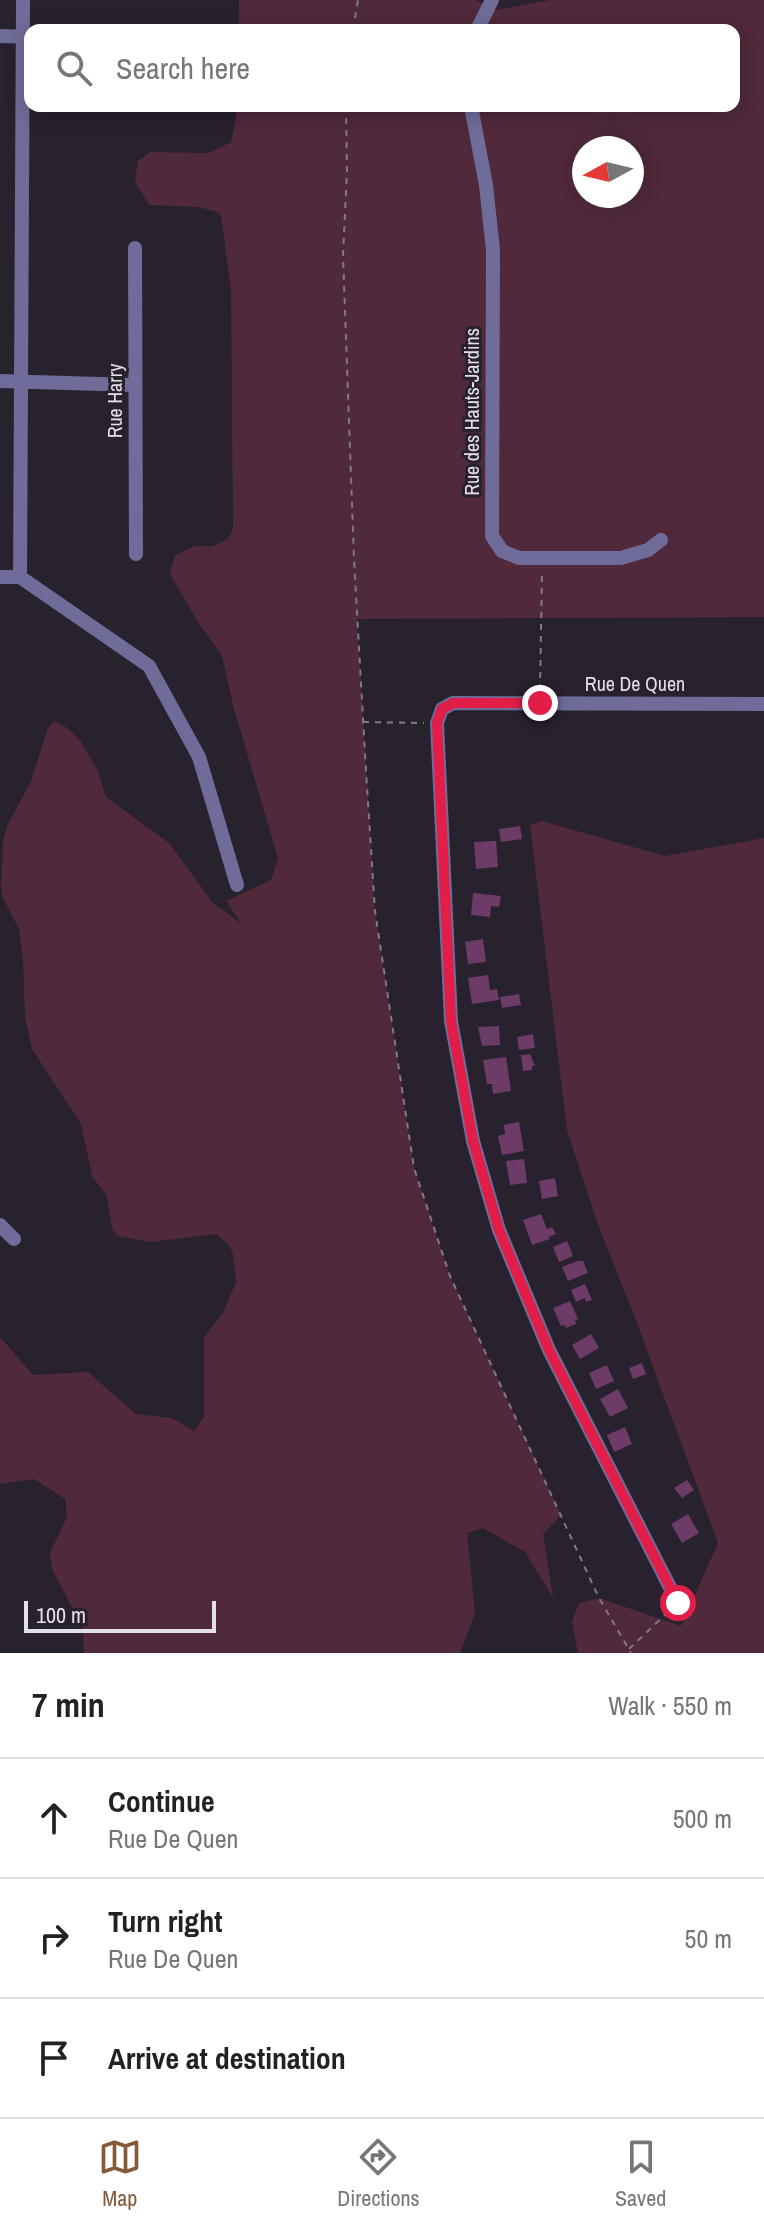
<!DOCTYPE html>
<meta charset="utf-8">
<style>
:root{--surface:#fff;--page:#f6f6f6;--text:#222;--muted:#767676;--line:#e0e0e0;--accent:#845a37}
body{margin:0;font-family:"Archivo Narrow",sans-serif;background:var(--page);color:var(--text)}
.compass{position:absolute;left:572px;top:136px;width:72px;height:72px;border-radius:50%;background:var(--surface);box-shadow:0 4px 20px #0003;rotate:262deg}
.scale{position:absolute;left:24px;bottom:20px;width:192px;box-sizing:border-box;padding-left:8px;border:4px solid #e4e0e8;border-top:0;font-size:22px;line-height:28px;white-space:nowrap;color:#e4e0e8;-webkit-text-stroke:6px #28212e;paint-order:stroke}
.stop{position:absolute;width:24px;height:24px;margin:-18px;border:6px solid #e11d48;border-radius:50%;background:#fff}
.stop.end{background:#e11d48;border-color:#fff;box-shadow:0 2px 8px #0008}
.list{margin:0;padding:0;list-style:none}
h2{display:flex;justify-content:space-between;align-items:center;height:104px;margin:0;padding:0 32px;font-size:34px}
h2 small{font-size:26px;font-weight:400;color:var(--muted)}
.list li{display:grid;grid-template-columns:52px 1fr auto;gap:24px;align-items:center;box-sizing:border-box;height:120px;padding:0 32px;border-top:2px solid var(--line)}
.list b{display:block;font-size:30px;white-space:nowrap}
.list p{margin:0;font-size:26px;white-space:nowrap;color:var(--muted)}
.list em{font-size:26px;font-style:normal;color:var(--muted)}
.icon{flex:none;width:44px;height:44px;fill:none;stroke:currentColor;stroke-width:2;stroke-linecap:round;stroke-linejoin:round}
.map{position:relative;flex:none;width:764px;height:1653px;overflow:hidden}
.search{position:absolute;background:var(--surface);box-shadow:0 4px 20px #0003;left:24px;right:24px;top:24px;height:88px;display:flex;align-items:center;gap:20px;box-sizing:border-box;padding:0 28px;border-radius:16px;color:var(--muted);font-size:30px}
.sheet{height:464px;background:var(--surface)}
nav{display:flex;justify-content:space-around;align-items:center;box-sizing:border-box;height:112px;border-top:2px solid var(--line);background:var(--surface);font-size:22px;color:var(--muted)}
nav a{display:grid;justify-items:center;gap:4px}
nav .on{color:var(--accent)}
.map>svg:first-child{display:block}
.green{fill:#50293b;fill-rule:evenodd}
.building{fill:#6c3b68}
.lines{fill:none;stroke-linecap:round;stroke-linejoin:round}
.path{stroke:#807a85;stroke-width:2;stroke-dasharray:6 6;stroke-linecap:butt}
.minor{stroke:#6f6c99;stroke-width:14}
.route{stroke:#e11d48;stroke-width:10}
.labels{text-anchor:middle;stroke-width:6;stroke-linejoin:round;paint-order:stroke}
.street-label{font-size:20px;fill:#e4e0e8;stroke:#28212e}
</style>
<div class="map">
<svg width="764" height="1653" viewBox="0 0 764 1653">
<rect width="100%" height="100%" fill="#28212e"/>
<!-- green -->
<path class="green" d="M239 0H476L495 10 550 0H764V617L357 619 375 911 414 1168 450 1276 561 1515 543 1534 553 1598 525 1552 483 1528 467 1533 475 1613 460 1653H84L83 1628 52 1569 50 1553 67 1517 65 1499 34 1479 0 1484V1337L33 1375 88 1372 136 1414 172 1418 194 1431 204 1417V1337L223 1313 236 1282 233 1254 229 1245 216 1234 151 1242 117 1236 112 1229 107 1196 92 1176 81 1124 32 1049 25 1018 23 960 19 929 2 896 1 888 3 842 7 826 31 781 48 728 54 721 69 729 80 740 98 771 106 797 169 843 213 903 242 924 226 901 271 880 278 858 234 709 222 656 198 622 170 574 175 555 195 546H213L228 539 233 528 231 290 221 216 218 212 198 207 149 205 135 182 138 161 150 152 209 153 231 142 238 106H734V30H239ZM584 148H632V196H584Z
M542 821 665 856 764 838V1653H578L572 1622 579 1603 599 1598 681 1626 718 1543 635 1318 598 1225 567 1130 530 825Z"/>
<!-- building -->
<path class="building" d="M520 826 522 839 501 842 499 829Z
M496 841 498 867 476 869 474 842Z
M473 893 501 896 499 907 491 906 490 917 471 915Z
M483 939 486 962 468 964 465 942Z
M488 975 490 990 497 989 499 1000 472 1004 468 978Z
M519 994 521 1005 502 1008 500 997Z
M499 1026 500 1045 482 1046 478 1027Z
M533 1034 535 1048 519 1050 517 1037Z
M530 1054 535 1066H532V1070L523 1071 521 1055Z
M506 1057 511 1091 493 1094 492 1084H487L483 1060Z
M519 1122 524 1151 502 1155 498 1136 505 1134 504 1125Z
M524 1159 527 1183 510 1185 506 1161Z
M555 1178 558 1196 542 1199 539 1181Z
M541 1214 547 1229 552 1227 556 1234 549 1237 550 1239 532 1245 523 1220Z
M567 1241 573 1256 559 1262 553 1247Z
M577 1261H583L588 1273 568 1281 562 1267Z
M585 1284 592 1300 586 1302 585 1298 576 1302 571 1290Z
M570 1301 578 1319 575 1320 576 1324 566 1328 565 1325 561 1326 553 1308Z
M591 1334 599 1348 580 1359 572 1345Z
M642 1363 646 1374 633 1379 629 1368Z
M607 1365 614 1381 596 1389 589 1373Z
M618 1389 628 1408 610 1417 600 1399Z
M625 1427 632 1444 614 1452 607 1435Z
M687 1480 694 1490 682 1498 674 1488Z
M688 1514 699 1533 682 1543 671 1524Z"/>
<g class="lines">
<!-- path -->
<path class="path" d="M353 30 358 0
M346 106 347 171 343 255 354 559 366 771 375 911 414 1168 450 1276 599 1598 631 1653
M540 690 542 572
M363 722 424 723
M629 1649 668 1612"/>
<!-- minor -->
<path class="minor" d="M477 30 492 0
M0 36 30 37
M471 106 486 185 493 250 492 536 502 551 519 558H621L648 550 661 540
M135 248 136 554
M0 381 134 385
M0 577H20L149 666 199 757 237 885
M20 577 23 0
M0 1225 14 1239
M678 1603 549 1350 499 1230 473 1141 451 1021 437 723 442 709 453 703 764 704"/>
</g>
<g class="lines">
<!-- route -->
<path class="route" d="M540 703H453L442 709 437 723 451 1021 473 1141 499 1230 549 1350 678 1603"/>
</g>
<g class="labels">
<!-- street labels -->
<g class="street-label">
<text transform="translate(115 401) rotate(-90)" y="7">Rue Harry</text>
<text transform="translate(472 412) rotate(-90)" y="7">Rue des Hauts-Jardins</text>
<text x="635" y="691">Rue De Quen</text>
</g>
</g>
</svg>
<svg class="compass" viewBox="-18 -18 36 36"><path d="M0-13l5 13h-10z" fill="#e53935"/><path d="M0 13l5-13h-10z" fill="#767676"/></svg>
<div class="scale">100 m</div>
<div class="stop" style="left:678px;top:1603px"></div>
<div class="stop end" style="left:540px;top:703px"></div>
<div class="search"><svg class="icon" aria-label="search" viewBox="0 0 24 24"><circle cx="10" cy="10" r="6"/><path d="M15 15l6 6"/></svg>Search here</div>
</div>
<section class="sheet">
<h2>7 min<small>Walk · 550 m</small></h2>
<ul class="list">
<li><svg class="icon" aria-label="ahead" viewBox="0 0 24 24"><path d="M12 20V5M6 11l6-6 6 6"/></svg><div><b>Continue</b><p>Rue De Quen</p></div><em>500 m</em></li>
<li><svg class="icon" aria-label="right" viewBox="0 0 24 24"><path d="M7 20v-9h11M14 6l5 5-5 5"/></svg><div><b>Turn right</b><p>Rue De Quen</p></div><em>50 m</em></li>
<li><svg class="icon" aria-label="arrive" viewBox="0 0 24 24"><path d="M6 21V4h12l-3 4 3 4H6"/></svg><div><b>Arrive at destination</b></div></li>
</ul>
</section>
<nav>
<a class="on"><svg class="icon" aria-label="map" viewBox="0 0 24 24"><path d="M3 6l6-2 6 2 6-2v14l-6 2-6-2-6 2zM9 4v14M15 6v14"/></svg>Map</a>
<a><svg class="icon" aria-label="directions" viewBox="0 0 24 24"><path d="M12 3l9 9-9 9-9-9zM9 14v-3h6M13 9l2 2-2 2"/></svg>Directions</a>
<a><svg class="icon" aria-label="saved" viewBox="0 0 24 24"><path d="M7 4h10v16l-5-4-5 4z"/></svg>Saved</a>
</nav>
